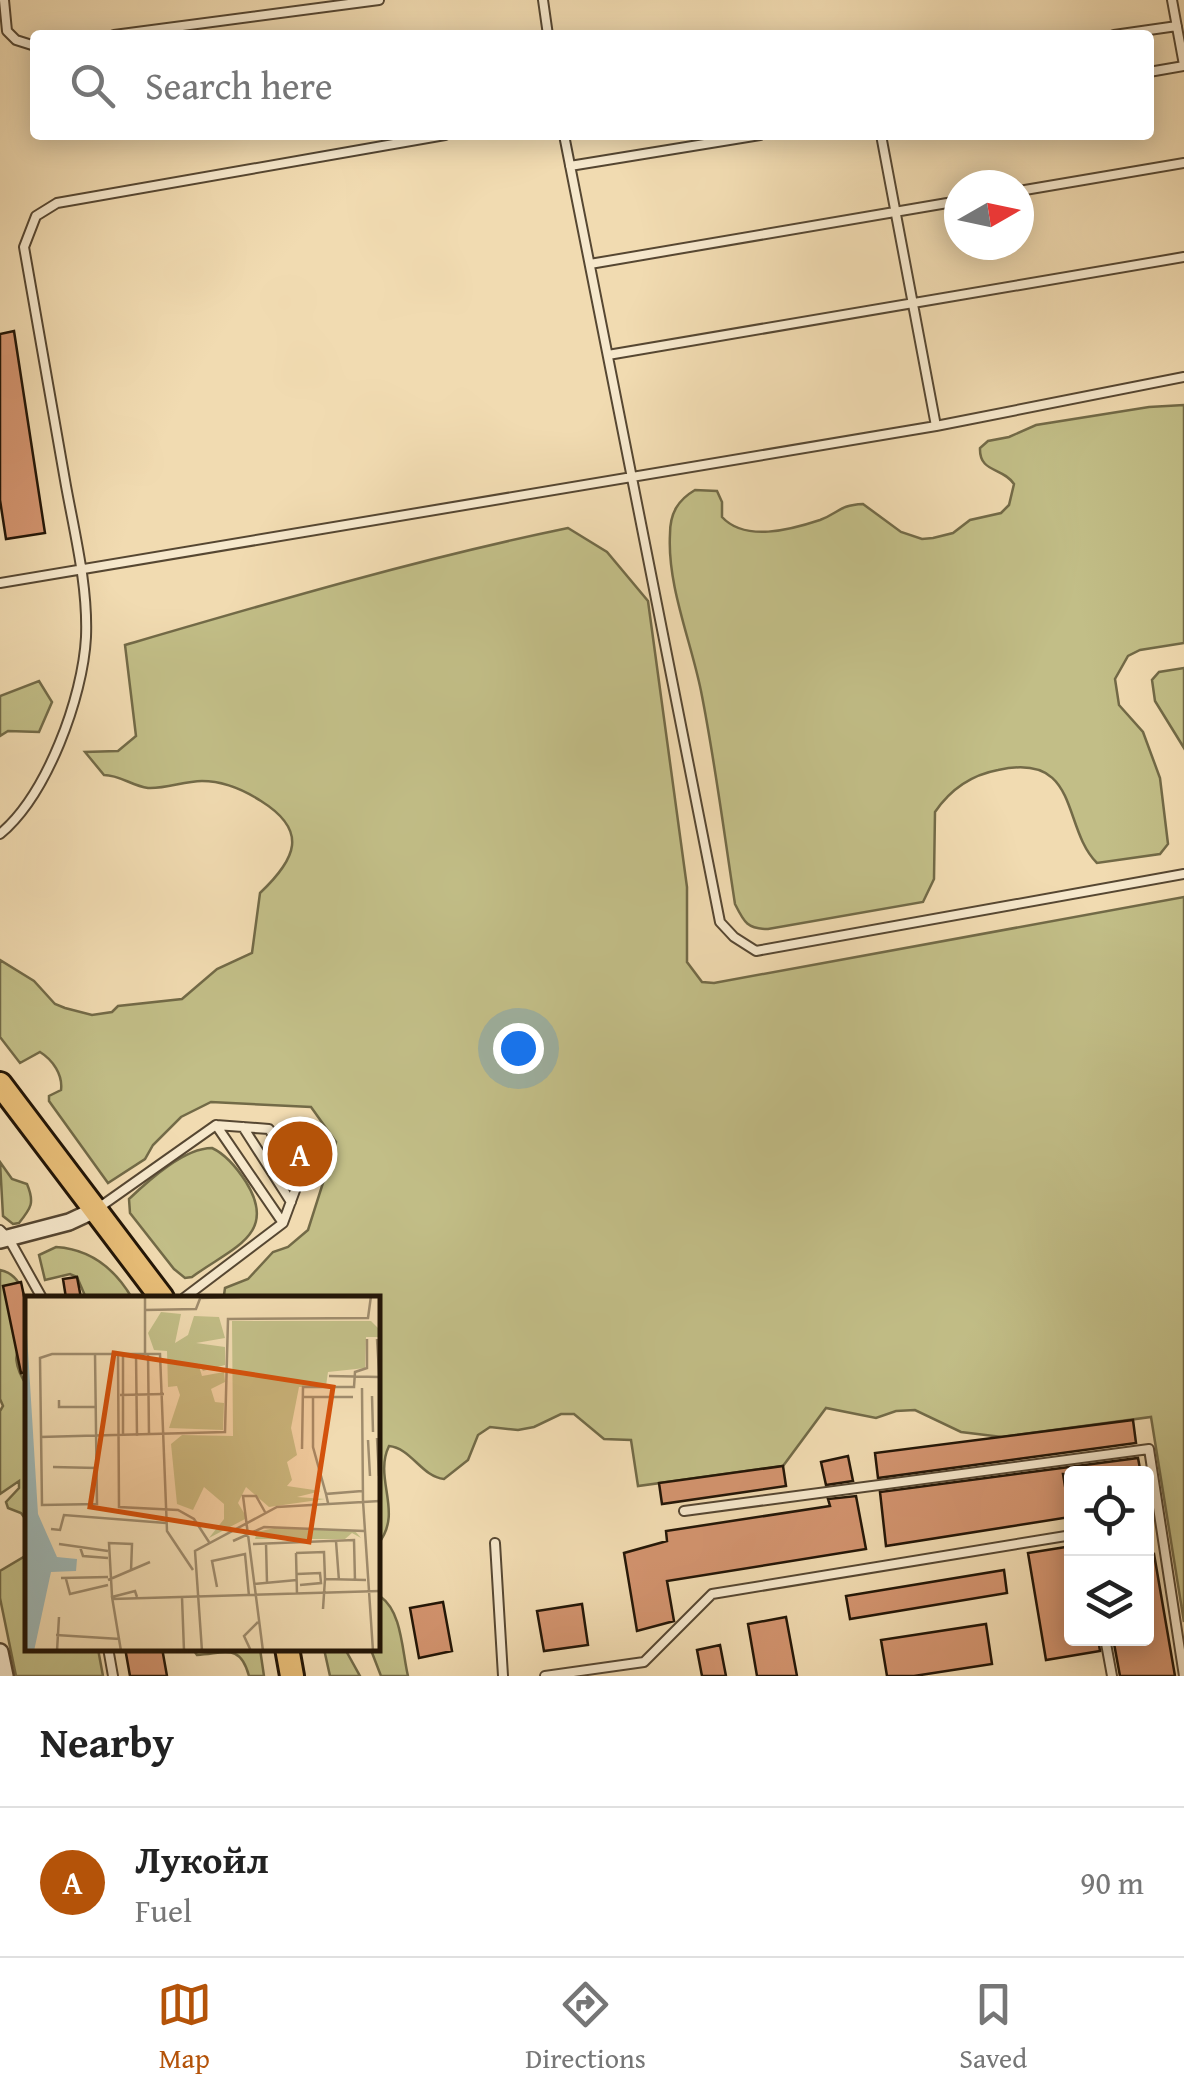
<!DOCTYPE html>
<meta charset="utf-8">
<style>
:root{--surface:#fff;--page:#f2f2f2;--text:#222;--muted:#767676;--line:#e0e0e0;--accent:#b45309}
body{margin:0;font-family:"Gentium Book Plus",serif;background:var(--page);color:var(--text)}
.controls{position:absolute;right:30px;bottom:30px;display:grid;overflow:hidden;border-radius:10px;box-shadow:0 5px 25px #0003}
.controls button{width:90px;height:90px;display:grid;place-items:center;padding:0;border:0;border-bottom:2px solid var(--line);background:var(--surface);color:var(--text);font:50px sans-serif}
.compass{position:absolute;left:944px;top:170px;width:90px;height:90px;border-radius:50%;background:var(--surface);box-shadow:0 5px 25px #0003;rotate:81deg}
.you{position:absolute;left:518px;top:1048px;width:35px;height:35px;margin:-25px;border:8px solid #fff;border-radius:50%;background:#1a73e8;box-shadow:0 0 0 15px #1a73e833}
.badge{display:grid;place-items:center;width:65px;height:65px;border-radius:50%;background:var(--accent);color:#fff;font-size:32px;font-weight:700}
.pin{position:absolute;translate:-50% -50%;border:5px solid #fff;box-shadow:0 2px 10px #0006}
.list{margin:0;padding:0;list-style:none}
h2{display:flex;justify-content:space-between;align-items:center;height:130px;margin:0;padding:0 40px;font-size:42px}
h2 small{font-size:32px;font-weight:400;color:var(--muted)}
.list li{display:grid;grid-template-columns:65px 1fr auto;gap:30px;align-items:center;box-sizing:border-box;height:150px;padding:0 40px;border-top:2px solid var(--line)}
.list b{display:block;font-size:38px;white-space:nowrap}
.list p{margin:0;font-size:32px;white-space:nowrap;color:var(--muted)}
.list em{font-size:32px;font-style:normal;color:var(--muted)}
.icon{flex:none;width:55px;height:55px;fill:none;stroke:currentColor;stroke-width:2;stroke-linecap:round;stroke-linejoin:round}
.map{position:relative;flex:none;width:1184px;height:1676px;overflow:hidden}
.search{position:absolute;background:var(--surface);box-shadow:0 5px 25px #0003;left:30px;right:30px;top:30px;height:110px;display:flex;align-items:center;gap:25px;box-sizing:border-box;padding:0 35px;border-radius:10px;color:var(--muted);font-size:38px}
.sheet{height:280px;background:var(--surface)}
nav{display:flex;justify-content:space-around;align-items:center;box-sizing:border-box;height:140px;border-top:2px solid var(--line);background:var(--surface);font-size:28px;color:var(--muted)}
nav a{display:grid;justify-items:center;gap:5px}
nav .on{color:var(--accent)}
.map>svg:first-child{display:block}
.green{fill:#c2be87;stroke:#726a47;stroke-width:2.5}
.building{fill:#d3946f;stroke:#231607;stroke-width:2.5}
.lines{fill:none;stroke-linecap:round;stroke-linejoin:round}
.service-casing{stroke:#564732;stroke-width:12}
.minor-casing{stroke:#564732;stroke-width:20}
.primary-casing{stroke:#231607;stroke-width:28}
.service{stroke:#f6e8cc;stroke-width:8}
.minor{stroke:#f6e8cc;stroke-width:15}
.primary{stroke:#e8be78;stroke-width:22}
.inset-road{fill:none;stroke:#9f8c6d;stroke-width:2.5}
.view{fill:#d4520c;fill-opacity:0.15;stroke:#d4520c;stroke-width:5}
.inset-edge{fill:none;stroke:#231607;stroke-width:5}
</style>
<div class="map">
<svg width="1184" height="1676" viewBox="0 0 1184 1676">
<rect width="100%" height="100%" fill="#f1dbb1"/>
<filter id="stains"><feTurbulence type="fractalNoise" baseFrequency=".002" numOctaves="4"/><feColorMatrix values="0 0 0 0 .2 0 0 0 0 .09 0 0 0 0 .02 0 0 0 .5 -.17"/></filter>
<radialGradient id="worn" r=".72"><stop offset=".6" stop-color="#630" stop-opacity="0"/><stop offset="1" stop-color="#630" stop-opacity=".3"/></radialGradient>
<!-- green -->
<path class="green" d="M1184 405V643L1140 650 1128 656 1115 679 1119 705 1143 732 1160 778 1168 844 1160 854 1097 863C1061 827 1081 752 998 770 971 775 950 790 935 812L934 879 923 902 768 929C747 929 744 922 735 904 724 833 715 761 701 691 691 641 667 585 670 534 670 513 678 500 695 490L717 491 722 502V517C745 542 790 530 820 520 839 513 839 505 863 504L901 532 922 539 933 538 953 533 970 520 1001 513 1009 505 1014 484C1003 467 979 473 980 448L988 441 1009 437 1036 425 1149 407Z
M568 528 607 552 648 601 687 887V962L702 982 714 983 1184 897V1622L1151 1417 1002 1437 961 1432 915 1410 896 1411 876 1418 826 1408 783 1466 638 1486 631 1440 604 1439 574 1414H561L534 1427 518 1430 490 1427 478 1435 468 1460 444 1479C422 1477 411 1448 389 1446 373 1479 404 1512 378 1544V1298H226L224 1295 225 1288 248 1279 273 1252 288 1247 308 1230 336 1142 311 1107 211 1102 181 1117 153 1145 145 1159 108 1183 49 1101V1096L61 1090C63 1075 53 1060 40 1052L20 1063 0 1037V960L34 981 55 1004 65 1008 92 1015 112 1012 118 1006 182 999 217 969 252 953 260 893C296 859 309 831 261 801 244 790 223 781 202 781 184 781 166 789 148 788 132 786 120 775 104 775L85 752 118 751 136 736 125 645C272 602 418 559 568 528Z
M1184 668V748L1155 701 1152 680 1159 672Z
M39 681 52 702 39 732 8 731 0 736V696Z
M212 1148C227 1155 237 1168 246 1182 279 1235 231 1248 192 1277L185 1278 174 1269 130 1213 129 1199C149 1180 184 1148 212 1148Z
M0 1162 12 1179 27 1184C35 1203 31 1208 19 1223L13 1224 3 1216Z
M56 1247C90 1249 115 1269 132 1298H86L77 1277 70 1274 45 1280 39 1255Z
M0 1270C29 1276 27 1314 27 1337 10 1352 16 1369 27 1386V1521L21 1513 8 1508 6 1502 19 1488V1481L0 1494V1411L3 1406 0 1399Z
M27 1555 28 1648 98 1649 103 1676H16L0 1598V1571Z
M378 1580 381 1597C402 1612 402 1651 408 1676H381L371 1650 378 1648Z
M192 1648 260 1649 264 1676H249C240 1642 224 1654 197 1655Z
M324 1649H345L360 1676H330Z"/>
<!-- building -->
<path class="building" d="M14 331 45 533 6 539 0 500V334Z
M295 1139 312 1165 304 1170 287 1144Z
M275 1152 292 1178 287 1182 270 1155Z
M77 1277 81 1298H66L63 1279Z
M21 1282 28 1315V1372L21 1373 3 1286Z
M1133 1420 1136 1443 878 1478 875 1453Z
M848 1456 853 1481 826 1485 821 1462Z
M1138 1458 1141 1474H1063L1070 1517 886 1546 880 1492Z
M783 1466 786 1486 662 1504 659 1483Z
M856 1496 866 1549 667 1581 674 1621 637 1631 624 1553 667 1541 666 1531 830 1506 828 1499Z
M1072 1546V1638H1098L1100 1651 1046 1660 1028 1553Z
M1154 1554 1175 1676H1120L1113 1638H1146V1555Z
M1004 1570 1007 1593 850 1619 846 1596Z
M443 1602 452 1651 419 1658 410 1608Z
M582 1604 588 1645 544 1651 537 1611Z
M786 1617 797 1676H757L748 1624Z
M986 1624 992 1664 914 1676H887L881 1640Z
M720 1645 726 1676H702L697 1650Z
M125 1648H162L167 1676H130Z"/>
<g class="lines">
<!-- service casing -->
<g class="service-casing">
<path id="service" d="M4 0 7 31 16 40 35 46
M543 0 548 35
M1172 0 1184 65
M114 35 379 0
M1114 35 1177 26
M1149 72 1184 66
M564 135 720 922 734 937 756 951 1184 874
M881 135 936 426
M570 166 760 135
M1019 191 1184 163
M590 264 959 201
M608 355 1184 257
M0 583 936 426 1184 377
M0 834C47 795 83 697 86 637 88 587 75 535 66 486 52 407 38 327 24 247L36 216 57 203 445 135
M216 1125 283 1223
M243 1127 291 1202
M97 1209 216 1125 269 1129 300 1177 283 1223 184 1298
M0 1230 9 1239 42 1298
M684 1511 1149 1449 1184 1676
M495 1543 503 1676
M1105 1638 1112 1676
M108 1648 113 1676
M545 1676 644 1662 712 1594 1072 1535"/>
</g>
<!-- minor casing -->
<g class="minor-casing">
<path id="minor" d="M0 1240 69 1222 97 1209
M0 1652 5 1676"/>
</g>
<!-- primary casing -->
<g class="primary-casing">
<path id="primary" d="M0 1084 162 1298
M287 1648 292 1676"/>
</g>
<!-- service -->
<use href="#service" class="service"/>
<!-- minor -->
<use href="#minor" class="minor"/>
<!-- primary -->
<use href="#primary" class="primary"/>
</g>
<!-- overview -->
<g transform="translate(25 1296)">
<rect width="355" height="355" fill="#f1dbb1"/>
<path d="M136 16 156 18 150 47 163 39 169 20 194 21 200 42 171 47 200 51V69L178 75 173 67 177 80 199 76 200 86 186 93 190 106 199 107 198 134 144 132 155 99 152 90 143 91 142 55 129 54 123 37ZM207 25H346L355 34V80L353 41H341L340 72 303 76 301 90 274 91 266 132 272 159 262 166 267 184 262 190 296 195 272 201 300 203 244 211 221 191 213 207 222 222 184 242 199 223V208L179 191 168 214 152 208 146 148 157 139 208 140ZM249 232 330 235 336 242 327 237 320 243H230L232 236Z" fill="#c2be87"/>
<path d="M0 6 13 218 32 261 52 263 51 275 26 276 9 355H0Z" fill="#9fb8b6"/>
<path class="inset-road" d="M120 0V57M176 2 215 1M120 14 171 13 176 0M352 43 355 92M123 57 124 139M70 58 72 208 17 209 15 62 27 58H135L142 235 168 274M93 58 94 211 153 214 169 223 184 246M98 58V140M111 58 112 140M304 80 355 81M337 92 338 205M95 99 139 98M347 100 348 136M278 101H328M288 101V151L301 198M34 104V111H72M15 141 200 136 203 23 343 22 346 0M352 142 354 180M343 144 345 180M277 153 278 91H329L330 76 342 72V43M28 171 72 172M338 205 348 355M303 207 301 198 337 195M26 233 35 234 39 219 141 227M208 245 239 231 339 235M311 245 314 285M241 247 242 287M34 248 83 255M228 248 329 244 330 285M55 251 58 260 83 262M271 257 299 256 300 283M271 257 272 299M272 278 295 277 296 287 275 289M36 282 83 281M41 283 45 298 83 289M83 284 125 266M229 288 272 284M192 291 187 265 220 258 224 300M87 300 84 247 107 248 106 275M157 301 159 355M87 303 355 295M298 313 300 283 341 284M31 339 95 343M32 355 34 321M96 355 87 301 110 295 112 301M177 355 170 255 252 211 355 205M226 355 219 340 233 326M238 355 218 200H231L240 216"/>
<path class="view" d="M89 57 308 91 284 246 65 211Z"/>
<rect width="355" height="355" class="inset-edge"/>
</g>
<rect width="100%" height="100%" filter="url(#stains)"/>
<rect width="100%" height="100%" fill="url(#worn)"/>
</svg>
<div class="controls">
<button><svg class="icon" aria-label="locate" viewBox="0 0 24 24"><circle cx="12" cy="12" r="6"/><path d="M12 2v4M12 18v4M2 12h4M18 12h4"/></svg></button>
<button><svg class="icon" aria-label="layers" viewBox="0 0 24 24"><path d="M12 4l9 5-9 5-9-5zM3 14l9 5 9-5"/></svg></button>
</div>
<svg class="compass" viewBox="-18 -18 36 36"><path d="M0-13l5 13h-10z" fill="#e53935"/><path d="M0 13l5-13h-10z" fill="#767676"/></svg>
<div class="you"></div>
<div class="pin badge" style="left:300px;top:1154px">A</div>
<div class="search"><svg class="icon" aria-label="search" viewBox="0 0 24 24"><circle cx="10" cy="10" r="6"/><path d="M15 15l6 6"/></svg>Search here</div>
</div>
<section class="sheet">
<h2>Nearby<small></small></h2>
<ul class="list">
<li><span class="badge">A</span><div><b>Лукойл</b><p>Fuel</p></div><em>90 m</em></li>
</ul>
</section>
<nav>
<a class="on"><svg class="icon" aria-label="map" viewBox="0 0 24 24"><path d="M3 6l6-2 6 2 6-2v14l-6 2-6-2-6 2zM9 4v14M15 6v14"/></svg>Map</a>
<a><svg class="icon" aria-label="directions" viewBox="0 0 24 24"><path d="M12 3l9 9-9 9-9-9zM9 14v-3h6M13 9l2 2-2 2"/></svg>Directions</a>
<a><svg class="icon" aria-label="saved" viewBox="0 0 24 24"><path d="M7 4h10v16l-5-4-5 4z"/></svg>Saved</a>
</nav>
